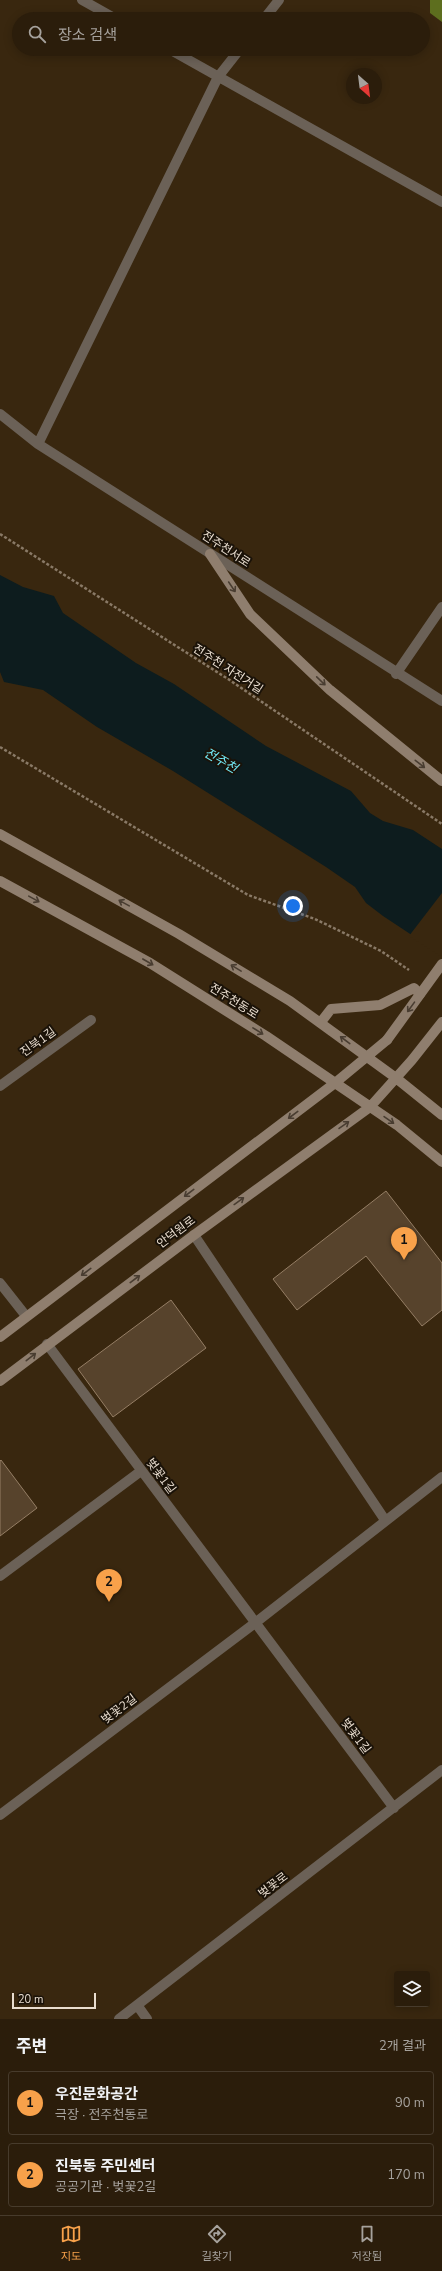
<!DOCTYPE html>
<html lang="ko">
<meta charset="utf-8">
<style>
:root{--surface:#2b1d0b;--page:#372a19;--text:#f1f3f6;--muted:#a6a29d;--line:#473b2c;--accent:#f8a14a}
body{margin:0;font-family:"Nunito Sans","Noto Sans KR",sans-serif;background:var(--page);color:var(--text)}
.controls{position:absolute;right:12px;bottom:12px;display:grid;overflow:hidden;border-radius:4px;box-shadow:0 2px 10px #0003}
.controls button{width:36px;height:36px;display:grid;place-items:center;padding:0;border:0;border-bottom:1px solid var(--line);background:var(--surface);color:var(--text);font:20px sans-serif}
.compass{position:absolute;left:346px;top:68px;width:36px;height:36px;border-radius:50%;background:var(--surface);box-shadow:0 2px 10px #0003;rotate:152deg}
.scale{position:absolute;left:12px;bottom:10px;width:84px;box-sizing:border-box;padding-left:4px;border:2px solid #e9ddcf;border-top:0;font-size:11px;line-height:14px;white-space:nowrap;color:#e9ddcf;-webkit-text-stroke:3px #1a1208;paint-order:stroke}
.you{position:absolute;left:293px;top:906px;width:14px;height:14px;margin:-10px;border:3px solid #fff;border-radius:50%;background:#1a73e8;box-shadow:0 0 0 6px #1a73e833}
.badge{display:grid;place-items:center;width:26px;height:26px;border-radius:50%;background:var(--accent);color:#111;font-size:13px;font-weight:700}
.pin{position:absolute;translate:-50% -33px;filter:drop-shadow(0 1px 2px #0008)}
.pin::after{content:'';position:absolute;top:21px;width:14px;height:12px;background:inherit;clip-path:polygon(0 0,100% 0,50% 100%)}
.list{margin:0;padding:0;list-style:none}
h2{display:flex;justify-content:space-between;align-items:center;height:52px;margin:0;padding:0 16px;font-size:17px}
h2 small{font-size:13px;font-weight:400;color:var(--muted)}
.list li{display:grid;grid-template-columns:26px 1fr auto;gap:12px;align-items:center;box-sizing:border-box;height:64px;margin:0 8px 8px;padding:0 8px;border:1px solid var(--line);border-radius:4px}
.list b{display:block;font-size:15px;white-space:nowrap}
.list p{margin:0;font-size:13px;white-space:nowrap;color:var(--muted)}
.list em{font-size:13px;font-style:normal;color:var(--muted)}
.icon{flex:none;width:22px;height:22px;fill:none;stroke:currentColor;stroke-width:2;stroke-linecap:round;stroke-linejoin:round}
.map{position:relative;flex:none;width:442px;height:2019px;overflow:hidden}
.search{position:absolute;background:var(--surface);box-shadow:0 2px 10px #0003;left:12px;right:12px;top:12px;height:44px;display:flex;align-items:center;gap:10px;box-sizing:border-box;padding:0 14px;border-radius:22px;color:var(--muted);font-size:15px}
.sheet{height:196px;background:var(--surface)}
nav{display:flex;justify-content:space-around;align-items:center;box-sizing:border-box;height:56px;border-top:1px solid var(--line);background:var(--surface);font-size:11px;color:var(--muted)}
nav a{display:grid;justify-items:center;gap:2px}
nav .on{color:var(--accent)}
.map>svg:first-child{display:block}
.forest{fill:#5d6e1e}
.water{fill:#0d1c1e}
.pier{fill:#39270f}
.building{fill:#57432c;stroke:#957e65}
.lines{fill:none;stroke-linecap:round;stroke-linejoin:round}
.path{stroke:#897966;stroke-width:2.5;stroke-dasharray:3 2;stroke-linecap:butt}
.street{stroke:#6b6157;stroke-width:10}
.secondary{stroke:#8f7e6e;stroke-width:10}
.secondary-bridge{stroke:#8f7e6e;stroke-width:10}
.oneway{stroke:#493d31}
.labels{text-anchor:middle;stroke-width:4;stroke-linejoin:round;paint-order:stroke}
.street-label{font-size:12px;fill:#e9ddcf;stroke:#1a1208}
.water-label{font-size:13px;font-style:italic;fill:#73ebf8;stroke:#1a1208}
</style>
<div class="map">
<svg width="442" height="2019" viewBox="0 0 442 2019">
<rect width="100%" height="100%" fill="#39270f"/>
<!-- forest -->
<path class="forest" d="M430 0H442V22L430 13Z"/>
<!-- water -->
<path class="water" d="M0 575 23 587 54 596 63 613 136 663 174 684 266 746 351 791 370 813 383 821 413 830 442 849V955L383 916 366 903 355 887 326 867 173 771 97 727 43 690 4 682 0 672Z"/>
<!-- pier -->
<path class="pier" d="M442 893V957L409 936Z"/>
<!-- building -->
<path class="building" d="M386 1191 442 1263V1310L422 1326 366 1256 297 1310 273 1279Z
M171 1300 206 1348 113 1417 78 1369Z
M1 1460 37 1508 0 1536V1461Z"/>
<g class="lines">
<!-- path -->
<path class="path" d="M0 534 228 679 442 824
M0 747 248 895 315 919 381 951 409 970"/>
<!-- street -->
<path class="street" d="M82 0 116 19
M264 19 279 0
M169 49 442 202
M0 414 38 444 442 701
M38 444 218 77 240 49
M396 674 442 607
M0 1086 91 1020
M194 1235 385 1520
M0 1283 26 1316
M47 1344 394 1808
M0 1576 141 1471
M0 1815 255 1623 442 1477
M137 2005 147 2019
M119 2019 442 1770"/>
<!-- secondary -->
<path class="secondary" d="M210 554 250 614 330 690 442 781
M0 834 179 934 290 1001 396 1078 442 1115
M0 881 150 963 266 1036 397 1125 442 1162
M321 1022 331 1009 380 1005 414 988 420 994
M0 1337 335 1083 387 1040
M0 1381 194 1235 370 1107 412 1060 442 1022"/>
<!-- secondary-bridge -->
<path class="secondary-bridge" d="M387 1040 442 964"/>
</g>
<!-- one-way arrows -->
<defs><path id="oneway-shaft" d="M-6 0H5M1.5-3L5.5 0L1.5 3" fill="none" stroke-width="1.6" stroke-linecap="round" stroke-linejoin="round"/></defs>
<g class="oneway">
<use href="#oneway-shaft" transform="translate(232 587) rotate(56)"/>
<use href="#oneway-shaft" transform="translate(321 681) rotate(44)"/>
<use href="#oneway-shaft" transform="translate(420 764) rotate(38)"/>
<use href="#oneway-shaft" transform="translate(34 899) rotate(29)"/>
<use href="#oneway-shaft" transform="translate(124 903) rotate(-151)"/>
<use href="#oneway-shaft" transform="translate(148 962) rotate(30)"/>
<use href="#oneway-shaft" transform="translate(236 968) rotate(-149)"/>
<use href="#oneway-shaft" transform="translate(411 1007) rotate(126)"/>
<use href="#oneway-shaft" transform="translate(258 1031) rotate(32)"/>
<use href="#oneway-shaft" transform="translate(345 1040) rotate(-143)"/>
<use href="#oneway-shaft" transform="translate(293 1115) rotate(143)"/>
<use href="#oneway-shaft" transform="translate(389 1120) rotate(35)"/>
<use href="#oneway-shaft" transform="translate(344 1125) rotate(-35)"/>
<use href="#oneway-shaft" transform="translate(189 1193) rotate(143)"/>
<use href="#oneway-shaft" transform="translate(239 1201) rotate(-36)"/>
<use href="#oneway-shaft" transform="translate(86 1272) rotate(143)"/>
<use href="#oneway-shaft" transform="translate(135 1279) rotate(-37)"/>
<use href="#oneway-shaft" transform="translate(31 1357) rotate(-38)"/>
</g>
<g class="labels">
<!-- street labels -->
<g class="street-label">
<text transform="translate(226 549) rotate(33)" y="4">전주천서로</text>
<text transform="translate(228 669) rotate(33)" y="4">전주천 자전거길</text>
<text transform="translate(234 1001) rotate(32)" y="4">전주천동로</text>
<text transform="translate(38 1042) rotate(-36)" y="4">진북1길</text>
<text transform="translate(176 1232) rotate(-37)" y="4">안덕원로</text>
<text transform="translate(161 1476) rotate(53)" y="4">벚꽃1길</text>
<text transform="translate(119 1709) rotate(-37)" y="4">벚꽃2길</text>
<text transform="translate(356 1736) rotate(53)" y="4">벚꽃1길</text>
<text transform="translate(273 1885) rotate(-37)" y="4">벚꽃로</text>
</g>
<!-- water labels -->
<g class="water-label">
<text transform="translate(221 760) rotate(30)" y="5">전주천</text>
</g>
</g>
</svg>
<div class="controls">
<button><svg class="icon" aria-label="layers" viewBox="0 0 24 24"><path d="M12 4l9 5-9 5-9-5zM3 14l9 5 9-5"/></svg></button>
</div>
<svg class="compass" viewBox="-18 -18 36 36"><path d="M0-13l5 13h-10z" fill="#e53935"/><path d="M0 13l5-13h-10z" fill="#a6a29d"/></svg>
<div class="scale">20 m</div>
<div class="you"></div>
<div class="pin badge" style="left:404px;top:1260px">1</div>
<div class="pin badge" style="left:109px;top:1602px">2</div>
<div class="search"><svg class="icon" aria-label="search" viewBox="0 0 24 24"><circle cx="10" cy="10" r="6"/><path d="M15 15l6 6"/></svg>장소 검색</div>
</div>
<section class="sheet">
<h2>주변<small>2개 결과</small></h2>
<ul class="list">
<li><span class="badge">1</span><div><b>우진문화공간</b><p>극장 · 전주천동로</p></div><em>90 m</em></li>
<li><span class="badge">2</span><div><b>진북동 주민센터</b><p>공공기관 · 벚꽃2길</p></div><em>170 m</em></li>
</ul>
</section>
<nav>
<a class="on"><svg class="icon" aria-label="map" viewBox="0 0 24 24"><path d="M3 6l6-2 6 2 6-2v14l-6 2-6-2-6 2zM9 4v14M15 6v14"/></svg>지도</a>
<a><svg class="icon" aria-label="directions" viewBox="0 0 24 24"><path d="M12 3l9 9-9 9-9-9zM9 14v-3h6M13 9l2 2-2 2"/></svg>길찾기</a>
<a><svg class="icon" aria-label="saved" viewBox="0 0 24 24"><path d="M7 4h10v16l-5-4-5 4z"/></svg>저장됨</a>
</nav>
